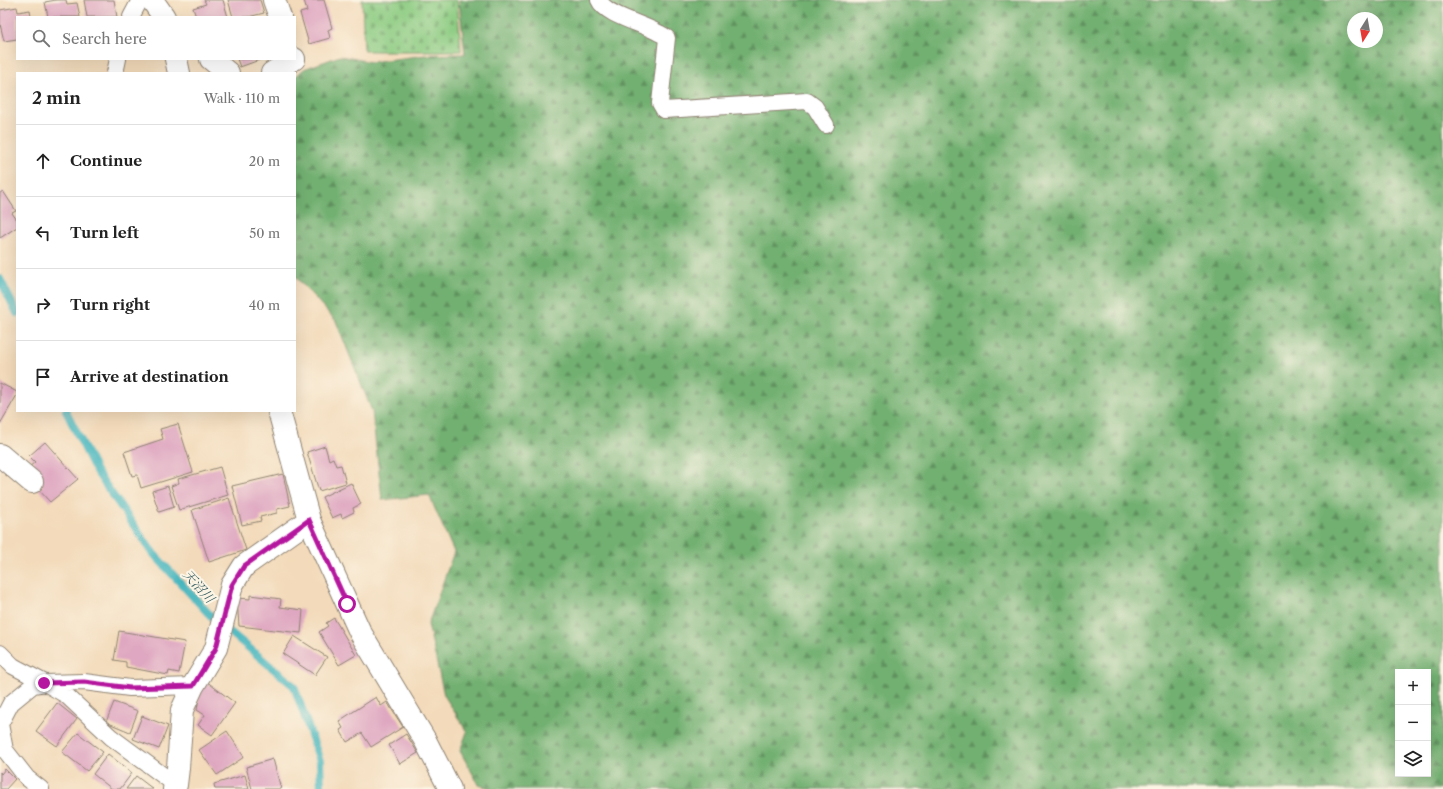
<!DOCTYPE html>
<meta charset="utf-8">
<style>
:root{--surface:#fff;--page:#f6f6f6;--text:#222;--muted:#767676;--line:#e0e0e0}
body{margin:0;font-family:"Libre Caslon Text","Noto Serif JP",serif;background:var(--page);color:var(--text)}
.controls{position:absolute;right:12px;bottom:12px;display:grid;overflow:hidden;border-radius:0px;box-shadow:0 4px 16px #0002}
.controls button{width:36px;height:36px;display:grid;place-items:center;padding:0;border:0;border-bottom:1px solid var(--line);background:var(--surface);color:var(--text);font:20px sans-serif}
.compass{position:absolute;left:1347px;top:12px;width:36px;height:36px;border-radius:50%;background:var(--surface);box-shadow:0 4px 16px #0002;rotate:191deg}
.stop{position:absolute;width:12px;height:12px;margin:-9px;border:3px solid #b5179e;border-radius:50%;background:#fff}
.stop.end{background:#b5179e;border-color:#fff;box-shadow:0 1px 4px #0008}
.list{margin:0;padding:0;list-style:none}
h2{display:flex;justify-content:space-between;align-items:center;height:52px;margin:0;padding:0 16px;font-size:17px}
h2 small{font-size:13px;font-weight:400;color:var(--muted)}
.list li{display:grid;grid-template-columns:26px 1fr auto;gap:12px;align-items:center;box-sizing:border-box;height:72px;padding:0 16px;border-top:1px solid var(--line)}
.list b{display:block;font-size:15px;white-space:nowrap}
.list em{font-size:13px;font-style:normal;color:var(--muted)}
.icon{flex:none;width:22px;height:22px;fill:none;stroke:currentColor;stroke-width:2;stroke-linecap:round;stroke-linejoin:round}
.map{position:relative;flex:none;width:1443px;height:789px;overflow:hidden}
.search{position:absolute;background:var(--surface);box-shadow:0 4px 16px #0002;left:16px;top:16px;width:280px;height:44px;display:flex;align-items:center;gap:10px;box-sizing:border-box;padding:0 14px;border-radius:0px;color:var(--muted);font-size:15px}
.panel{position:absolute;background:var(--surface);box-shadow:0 4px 16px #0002;left:16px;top:72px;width:280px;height:340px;border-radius:0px}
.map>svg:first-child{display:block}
.forest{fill:url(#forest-firs);stroke:#4e6e4e;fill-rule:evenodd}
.cemetery{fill:url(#cemetery-stones);stroke:#5c7c57}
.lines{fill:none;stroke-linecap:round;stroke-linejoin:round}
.stream{stroke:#45b5bd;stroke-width:8}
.building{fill:#dfa7c1}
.service-casing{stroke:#8f8272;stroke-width:18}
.minor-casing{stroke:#8f8272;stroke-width:24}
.service{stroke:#fff;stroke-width:16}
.minor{stroke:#fff;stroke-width:22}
.route{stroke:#b5179e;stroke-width:5}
.labels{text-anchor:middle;stroke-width:4;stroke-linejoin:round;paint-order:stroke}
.water-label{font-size:13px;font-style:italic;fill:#345b5e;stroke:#fcf5e5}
</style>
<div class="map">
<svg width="1443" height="789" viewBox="0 0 1443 789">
<defs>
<pattern id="forest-firs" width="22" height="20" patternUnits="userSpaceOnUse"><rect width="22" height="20" fill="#72b071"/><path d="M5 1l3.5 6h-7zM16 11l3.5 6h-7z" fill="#5e8f5d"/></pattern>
<pattern id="cemetery-stones" width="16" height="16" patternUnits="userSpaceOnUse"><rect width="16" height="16" fill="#8dcc83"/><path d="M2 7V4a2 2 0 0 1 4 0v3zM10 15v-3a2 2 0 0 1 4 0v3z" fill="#7aaf71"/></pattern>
</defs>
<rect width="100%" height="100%" fill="#fcf5e5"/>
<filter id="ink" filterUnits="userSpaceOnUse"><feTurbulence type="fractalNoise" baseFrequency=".025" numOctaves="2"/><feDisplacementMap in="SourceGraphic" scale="8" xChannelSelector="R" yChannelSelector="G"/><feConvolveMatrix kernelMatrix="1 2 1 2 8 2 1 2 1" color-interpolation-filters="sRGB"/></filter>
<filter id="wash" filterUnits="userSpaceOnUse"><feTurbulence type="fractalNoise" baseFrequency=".012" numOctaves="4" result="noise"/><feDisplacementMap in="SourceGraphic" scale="16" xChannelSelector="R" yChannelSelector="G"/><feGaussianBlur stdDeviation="0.9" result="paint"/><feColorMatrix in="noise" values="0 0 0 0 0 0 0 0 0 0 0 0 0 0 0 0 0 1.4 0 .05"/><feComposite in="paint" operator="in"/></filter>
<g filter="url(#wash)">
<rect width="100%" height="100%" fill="#f3daba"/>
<!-- forest -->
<path class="forest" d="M459 0H1443V789H492L479 785 460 751 467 732 444 695 428 624 454 552 429 495 382 500 372 411 336 321 295 276V77L304 69 340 56 371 62 426 55 465 54ZM1353 18H1377V42H1353ZM1398 672H1428V774H1398Z"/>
<!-- cemetery -->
<path class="cemetery" d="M362 0H457L461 51H364Z"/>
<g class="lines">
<!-- stream -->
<path class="stream" d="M0 279 17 313
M66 411 96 471 153 553 210 615 294 686 320 761 321 789"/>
</g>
<g id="blocks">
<!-- building -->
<path class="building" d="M56 0H66L67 4 77 3 80 17H48L45 2Z
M84 0H114L117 17H87Z
M204 0H223L228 17H196L193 8 206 4Z
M228 0H260L264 13 248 17H233Z
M304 0H324L332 28 328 30 330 38 309 44 300 13 307 11Z
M17 7 18 12 30 10 31 17H17V39L4 41 0 24V10Z
M237 59H262L240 67Z
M3 191 16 211 12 213 17 220V227L0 238V193Z
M0 383 17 392V395L0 424Z
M178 424 193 472 141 488 137 475 132 476 124 452 163 439 160 429Z
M45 442 78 479 50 502 38 489 43 485 28 468 35 462 29 456Z
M325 446 329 460 333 458 336 466 341 465 346 483 319 491 307 452Z
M220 467 228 495 179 510 171 486 179 483 178 479Z
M283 474 290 506 277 509V513L260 517 261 521 242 525 232 486Z
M351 483 361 504 353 508 354 512 342 518 341 514 332 518 322 497Z
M168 486 174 507 159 512 152 491Z
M229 498 246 550 209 562 192 510Z
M250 595 281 599 280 607 303 610 301 633 239 626 237 598 250 599Z
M334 618 356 655 339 665 319 632 328 626 326 623Z
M119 631 185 642 179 673 169 671 168 675 126 667V662L114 660Z
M294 636 327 657 315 675 283 654Z
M206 681 235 703 212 735 198 725 205 715 197 710 200 690Z
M376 697 381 706 387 702 403 727 371 747 362 733 347 742 340 730 343 728 339 721Z
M114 702 138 711 130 732 106 722Z
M57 703 77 719 57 746 36 731Z
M142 716 168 726 159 749 133 739Z
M227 731 244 757 217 775 199 750Z
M78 733 103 752 87 771 62 752Z
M406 734 418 753 400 764 389 745Z
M108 754 132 773 120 789H112L93 774Z
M273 759 281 789H252L246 767Z
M5 769 15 779 6 789H0V772L1 774Z
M245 775 249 789H215L214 784Z
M136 776 153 789H126Z"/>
</g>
</g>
<g filter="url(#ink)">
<use href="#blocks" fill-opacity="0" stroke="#8f8272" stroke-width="1"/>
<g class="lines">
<!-- service casing -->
<g class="service-casing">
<path id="service" d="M599 0C606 17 651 25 667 38L660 103 664 110 807 101 815 107 826 125
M131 17 140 0
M115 73 118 59
M0 653 13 666 45 683 84 682 130 688 193 686
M41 789 27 778 5 750 0 724 11 703 33 685 45 683 66 695 111 737 176 785"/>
</g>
<!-- minor casing -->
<g class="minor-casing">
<path id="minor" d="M152 0 164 17
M274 0 280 17
M176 59 179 73
M211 59 228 73
M272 73 294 59
M279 411 309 520 360 632 425 740 450 789
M0 455 32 482
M174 789 176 785 178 768 182 710 193 686 216 648 232 585 244 566 309 520"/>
</g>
<!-- service -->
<use href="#service" class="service"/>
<!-- minor -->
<use href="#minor" class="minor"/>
</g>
</g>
<g class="lines" filter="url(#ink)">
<!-- route -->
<path class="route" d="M44 683 84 682 130 688 193 686 216 648 232 585 244 566 309 520 347 604"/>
</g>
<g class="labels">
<!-- water labels -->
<g class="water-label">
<text transform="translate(199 586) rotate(48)" y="5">天沼川</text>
</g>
</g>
</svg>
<div class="controls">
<button>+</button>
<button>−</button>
<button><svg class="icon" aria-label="layers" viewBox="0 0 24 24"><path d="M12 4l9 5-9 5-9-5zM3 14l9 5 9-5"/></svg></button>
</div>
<svg class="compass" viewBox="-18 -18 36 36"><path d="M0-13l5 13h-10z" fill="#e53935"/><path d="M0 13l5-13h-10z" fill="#767676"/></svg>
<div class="stop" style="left:347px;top:604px"></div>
<div class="stop end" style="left:44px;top:683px"></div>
<div class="search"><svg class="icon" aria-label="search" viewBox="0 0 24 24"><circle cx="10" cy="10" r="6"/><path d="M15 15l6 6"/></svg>Search here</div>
<section class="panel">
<h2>2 min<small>Walk · 110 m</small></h2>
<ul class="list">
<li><svg class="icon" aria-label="ahead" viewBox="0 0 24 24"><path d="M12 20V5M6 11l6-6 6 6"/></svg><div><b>Continue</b></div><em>20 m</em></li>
<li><svg class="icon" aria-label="left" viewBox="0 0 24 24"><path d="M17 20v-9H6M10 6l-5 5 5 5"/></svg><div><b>Turn left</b></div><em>50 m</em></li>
<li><svg class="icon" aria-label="right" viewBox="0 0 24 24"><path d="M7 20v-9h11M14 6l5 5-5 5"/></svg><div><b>Turn right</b></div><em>40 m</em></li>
<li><svg class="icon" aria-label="arrive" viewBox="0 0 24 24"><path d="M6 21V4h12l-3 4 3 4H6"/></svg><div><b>Arrive at destination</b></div></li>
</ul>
</section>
</div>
